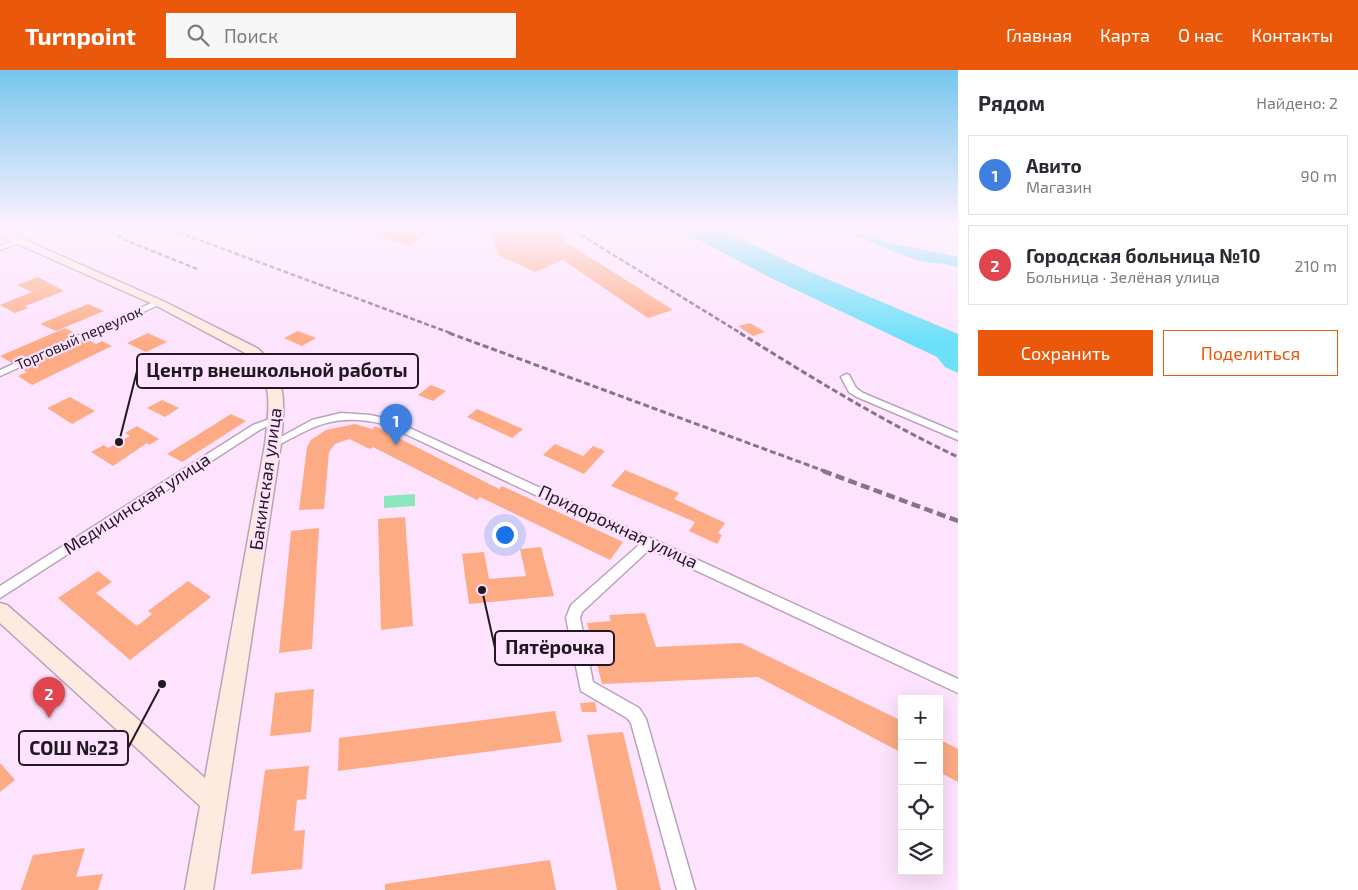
<!DOCTYPE html>
<html lang="ru">
<meta charset="utf-8">
<style>
:root{--surface:#fff;--page:#f7f7f7;--text:#2b2b33;--muted:#7c7c81;--line:#e1e1e2;--accent:#ea580c}
body{margin:0;font-family:"Exo 2",sans-serif;background:var(--page);color:var(--text)}
.controls{position:absolute;right:15px;bottom:15px;display:grid;overflow:hidden;border-radius:0px;box-shadow:0 5px 20px #0002}
.controls button{width:45px;height:45px;display:grid;place-items:center;padding:0;border:0;border-bottom:1px solid var(--line);background:var(--surface);color:var(--text);font:25px sans-serif}
.you{position:absolute;left:504px;top:464px;width:18px;height:18px;margin:-12px;border:4px solid #fff;border-radius:50%;background:#1a73e8;box-shadow:0 0 0 8px #1a73e833}
.badge{display:grid;place-items:center;width:32px;height:32px;border-radius:50%;background:var(--accent);color:#fff;font-size:16px;font-weight:700}
.pin{position:absolute;translate:-50% -41px;filter:drop-shadow(0 1px 2px #0008)}
.pin::after{content:'';position:absolute;top:26px;width:18px;height:15px;background:inherit;clip-path:polygon(0 0,100% 0,50% 100%)}
.list{margin:0;padding:0;list-style:none}
h2{display:flex;justify-content:space-between;align-items:center;height:65px;margin:0;padding:0 20px;font-size:21px}
h2 small{font-size:16px;font-weight:400;color:var(--muted)}
.list li{display:grid;grid-template-columns:32px 1fr auto;gap:15px;align-items:center;box-sizing:border-box;height:80px;margin:0 10px 10px;padding:0 10px;border:1px solid var(--line);border-radius:0px}
.list b{display:block;font-size:19px;white-space:nowrap}
.list p{margin:0;font-size:16px;white-space:nowrap;color:var(--muted)}
.list em{font-size:16px;font-style:normal;color:var(--muted)}
.actions{display:flex;gap:10px;padding:15px 20px}
.actions a{flex:1;padding:11px 0;border:1px solid var(--accent);border-radius:0px;text-align:center;font-size:18px;color:var(--accent)}
.actions .main{background:var(--accent);color:#fff}
.icon{flex:none;width:28px;height:28px;fill:none;stroke:currentColor;stroke-width:2;stroke-linecap:round;stroke-linejoin:round}
.map{position:relative;flex:none;width:958px;height:820px;overflow:hidden}
header{display:flex;align-items:center;gap:30px;box-sizing:border-box;height:70px;padding:0 25px;background:var(--accent);color:#fff}
header strong{font-size:24px}
nav{display:flex;gap:28px;margin-inline-start:auto;font-size:18px}
.search{width:350px;height:45px;background:var(--page);display:flex;align-items:center;gap:12px;box-sizing:border-box;padding:0 18px;border-radius:0px;color:var(--muted);font-size:19px}
main{display:flex}
aside{flex:1;background:var(--surface)}
.map>svg:first-child{display:block}
.green{fill:#8be7be}
.water{fill:#6be0f8}
.building{fill:#fdab85}
.lines{fill:none;stroke-linecap:round;stroke-linejoin:round}
.street-casing{stroke:#baa3ba;stroke-width:3}
.secondary-casing{stroke:#baa3ba;stroke-width:3}
.street{fill:#fff;fill-rule:evenodd}
.secondary{fill:#fcebde;fill-rule:evenodd}
.rail-far2{stroke:#867586;stroke-width:2.5;stroke-dasharray:5 2.5;stroke-linecap:butt}
.rail-far1{stroke:#867586;stroke-width:3;stroke-dasharray:6 3;stroke-linecap:butt}
.rail{stroke:#867586;stroke-width:4.5;stroke-dasharray:9 4.5;stroke-linecap:butt}
.labels{text-anchor:middle;stroke-width:4.5;stroke-linejoin:round;paint-order:stroke}
.far-street-label{font-size:15px;fill:#211821;stroke:#fde3fd}
.street-label{font-size:18px;fill:#211821;stroke:#fde3fd}
.leader{fill:none;stroke:#211821;stroke-width:2}
.callout-dot{fill:#211821;stroke:#fde3fd;stroke-width:2}
.callout{fill:#fde3fd;stroke:#211821;stroke-width:2}
.callout-label{font-size:19px;text-anchor:middle;font-weight:bold;fill:#211821}
</style>
<header>
<strong>Turnpoint</strong>
<div class="search"><svg class="icon" aria-label="search" viewBox="0 0 24 24"><circle cx="10" cy="10" r="6"/><path d="M15 15l6 6"/></svg>Поиск</div>
<nav><a>Главная</a><a>Карта</a><a>О нас</a><a>Контакты</a></nav>
</header>
<main>
<div class="map">
<svg width="958" height="820" viewBox="0 0 958 820">
<rect width="100%" height="100%" fill="#fde3fd"/>
<!-- green -->
<path class="green" d="M415 424V436L384 438V426Z"/>
<!-- water -->
<path class="water" d="M674 157H716L808 201 958 264V303L945 297 937 287 769 207Z
M834 157H845L887 172 958 187V197C944 192 931 194 917 190 888 181 862 167 834 157Z"/>
<!-- building -->
<path class="building" d="M359 157H417L433 162 409 176 359 160Z
M490 157H560V162L570 168 563 170 673 240 648 248 563 190 535 202 498 185Z
M38 207 64 221 25 236 28 238 15 243 0 235 32 222 17 215Z
M88 234 104 241 56 261 40 254Z
M750 253 765 262 753 266 738 256Z
M65 258 77 264 12 293 0 286Z
M298 261 316 268 302 276 284 268Z
M148 263 167 272 146 282 127 273Z
M87 269 96 274 102 271 112 276 32 315 18 306 27 302 21 299Z
M189 283 230 304 212 314 171 292Z
M431 315 446 321 433 331 418 325Z
M70 327 95 341 72 354 47 338Z
M162 330 179 338 165 347 147 338Z
M477 339 523 359 512 368 467 347Z
M231 344 246 351 182 392 167 384Z
M355 354 372 359 375 356 499 419 502 416 623 472 610 490 480 427 477 430 373 377 370 379 349 369 335 374 329 382 324 439 299 440 307 377 311 370 326 360Z
M137 356 159 369 149 375 147 373 113 396 91 382 104 375 108 378 130 366 125 363Z
M555 374 583 386 593 376 605 381 584 404 543 385Z
M625 400 679 423 674 429 725 453 718 463 722 465 717 474 689 461 695 452 611 416Z
M405 447 413 556 381 560 378 449Z
M319 458 312 579 279 583 291 461Z
M541 477 554 526 469 534 462 484 484 482 489 509 526 506 520 479Z
M98 501 112 512 96 523 137 556 152 544 148 541 188 511 211 527 130 590 58 528Z
M645 543 656 577 741 573 902 651V683L758 607 602 614 587 553 611 551 609 545Z
M314 619 311 662 270 666 275 623Z
M595 632 597 642H582L580 633Z
M555 641 562 672 338 701 339 668Z
M623 662 661 820H617L587 665Z
M939 669 958 679V712L939 702Z
M0 693 15 710 0 722Z
M309 696 306 729 297 730 294 761 305 760 302 799 251 804 265 700Z
M85 778 76 807 103 804 98 820H21L33 785Z
M550 790 556 820H385V814Z"/>
<g class="lines">
<!-- street casing -->
<g class="street-casing">
<path id="street" d="M21 169 23 170V172L0 180V176Z
M156 231 163 233 0 306V300Z
M846 304 849 305 856 318 863 323 958 363V370L857 327 849 322 841 307Z
M341 343 370 345 392 350 958 609V623L650 479 582 542 580 548 593 612 639 638 646 649 695 820H677L631 653 627 648 581 621 566 548 571 535 640 474 384 354C337 343 317 354 277 376L273 377 268 374 312 350Z
M275 347 279 348 280 350 279 352 261 359 0 528V516L253 355Z"/>
</g>
<!-- secondary casing -->
<g class="secondary-casing">
<path id="secondary" d="M0 159 163 231 257 278C289 305 284 336 281 374L213 820H185L200 736 0 553V533L7 535 205 708 265 374C269 341 275 308 247 284L155 235 0 166Z"/>
</g>
<!-- street -->
<use href="#street" class="street"/>
<!-- secondary -->
<use href="#secondary" class="secondary"/>
<!-- rail-far2 -->
<path class="rail-far2" d="M104 157 125 170 197 199
M164 157 453 264
M568 157 742 264"/>
<!-- rail-far1 -->
<path class="rail-far1" d="M449 263 827 402
M740 263C811 307 882 351 958 387"/>
<!-- rail -->
<path class="rail" d="M823 401 958 451"/>
</g>
<!-- sky -->
<linearGradient id="sky" x2="0" y2="1"><stop stop-color="#76c6ee"/><stop offset="0.58" stop-color="#fef2fe"/><stop offset="1" stop-color="#fef2fe" stop-opacity="0"/></linearGradient>
<rect width="958" height="272" fill="url(#sky)"/>
<g class="labels">
<!-- far-street labels -->
<g class="far-street-label">
<text transform="translate(79 268) rotate(-24)" y="5">Торговый переулок</text>
</g>
<!-- street labels -->
<g class="street-label">
<text transform="translate(266 409) rotate(-82)" y="6">Бакинская улица</text>
<text transform="translate(137 434) rotate(-33)" y="6">Медицинская улица</text>
<text transform="translate(618 457) rotate(25)" y="6">Придорожная улица</text>
</g>
</g>
<!-- callouts -->
<path class="leader" d="M119 372L137 301M482 520L495 578M162 614L128 678"/>
<g class="callout-dot">
<circle cx="119" cy="372" r="5"/>
<circle cx="482" cy="520" r="5"/>
<circle cx="162" cy="614" r="5"/>
</g>
<g class="callout">
<rect x="137" y="284" width="281" height="34" rx="5"/>
<rect x="495" y="561" width="119" height="34" rx="5"/>
<rect x="19" y="661" width="109" height="34" rx="5"/>
</g>
<g class="callout-label">
<text x="277" y="307">Центр внешкольной работы</text>
<text x="555" y="584">Пятёрочка</text>
<text x="74" y="685">СОШ №23</text>
</g>
</svg>
<div class="controls">
<button>+</button>
<button>−</button>
<button><svg class="icon" aria-label="locate" viewBox="0 0 24 24"><circle cx="12" cy="12" r="6"/><path d="M12 2v4M12 18v4M2 12h4M18 12h4"/></svg></button>
<button><svg class="icon" aria-label="layers" viewBox="0 0 24 24"><path d="M12 4l9 5-9 5-9-5zM3 14l9 5 9-5"/></svg></button>
</div>
<div class="you"></div>
<div class="pin badge" style="left:396px;top:375px;background:#3f7fe0">1</div>
<div class="pin badge" style="left:49px;top:648px;background:#e0444e">2</div>
</div>
<aside>
<h2>Рядом<small>Найдено: 2</small></h2>
<ul class="list">
<li><span class="badge" style="background:#3f7fe0">1</span><div><b>Авито</b><p>Магазин</p></div><em>90 m</em></li>
<li><span class="badge" style="background:#e0444e">2</span><div><b>Городская больница №10</b><p>Больница · Зелёная улица</p></div><em>210 m</em></li>
</ul>
<div class="actions"><a class="main">Сохранить</a><a>Поделиться</a></div>
</aside>
</main>
